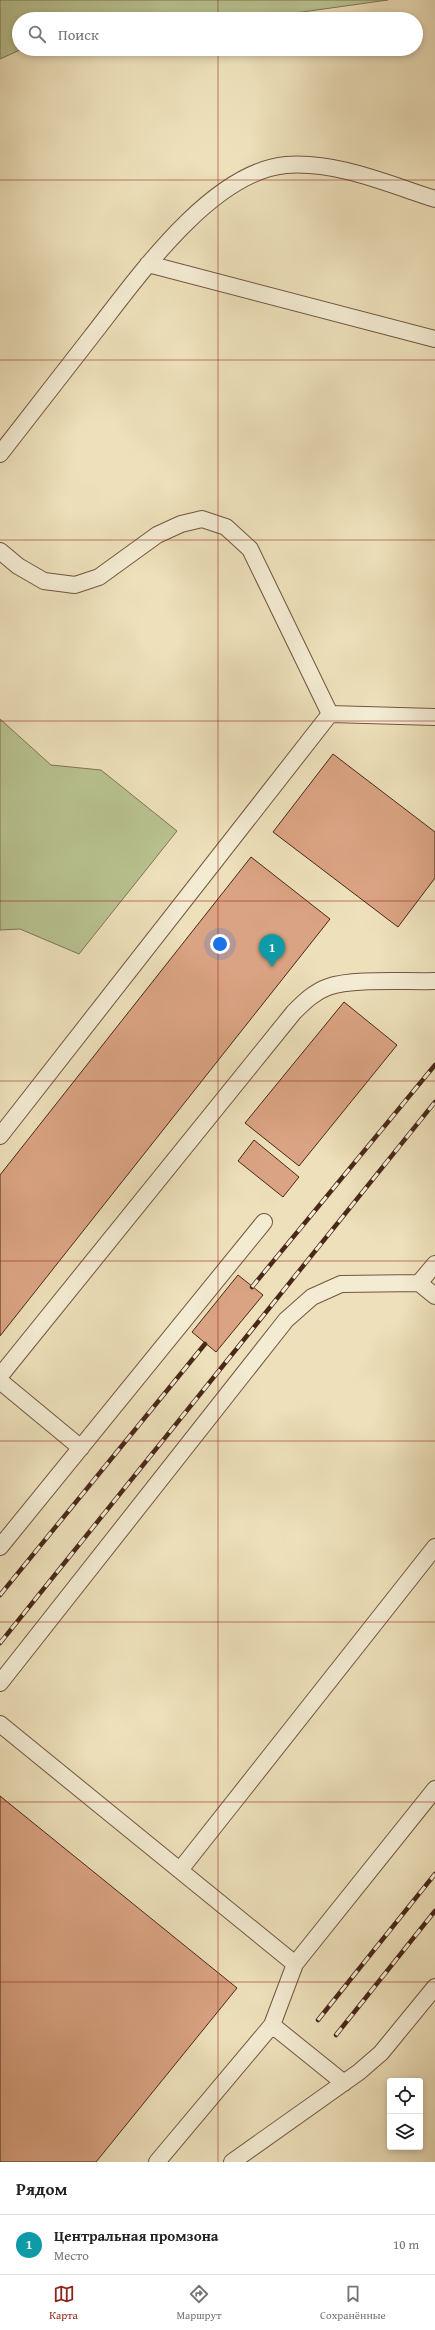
<!DOCTYPE html>
<html lang="ru">
<meta charset="utf-8">
<style>
:root{--surface:#fff;--page:#f6f6f6;--text:#202124;--muted:#757577;--line:#e0e0e0;--accent:#8f2418}
body{margin:0;font-family:"Gentium Book Plus",serif;background:var(--page);color:var(--text)}
.controls{position:absolute;right:12px;bottom:12px;display:grid;overflow:hidden;border-radius:4px;box-shadow:0 2px 6px #0003}
.controls button{width:36px;height:36px;display:grid;place-items:center;padding:0;border:0;border-bottom:1px solid var(--line);background:var(--surface);color:var(--text);font:20px sans-serif}
.you{position:absolute;left:220px;top:944px;width:14px;height:14px;margin:-10px;border:3px solid #fff;border-radius:50%;background:#1a73e8;box-shadow:0 0 0 6px #1a73e833}
.badge{display:grid;place-items:center;width:26px;height:26px;border-radius:50%;background:var(--accent);color:#fff;font-size:13px;font-weight:700}
.pin{position:absolute;translate:-50% -33px;filter:drop-shadow(0 1px 2px #0008)}
.pin::after{content:'';position:absolute;top:21px;width:14px;height:12px;background:inherit;clip-path:polygon(0 0,100% 0,50% 100%)}
.list{margin:0;padding:0;list-style:none}
h2{display:flex;justify-content:space-between;align-items:center;height:52px;margin:0;padding:0 16px;font-size:17px}
h2 small{font-size:13px;font-weight:400;color:var(--muted)}
.list li{display:grid;grid-template-columns:26px 1fr auto;gap:12px;align-items:center;box-sizing:border-box;height:60px;padding:0 16px;border-top:1px solid var(--line)}
.list b{display:block;font-size:15px;white-space:nowrap}
.list p{margin:0;font-size:13px;white-space:nowrap;color:var(--muted)}
.list em{font-size:13px;font-style:normal;color:var(--muted)}
.icon{flex:none;width:22px;height:22px;fill:none;stroke:currentColor;stroke-width:2;stroke-linecap:round;stroke-linejoin:round}
.map{position:relative;flex:none;width:435px;height:2162px;overflow:hidden}
.search{position:absolute;background:var(--surface);box-shadow:0 2px 6px #0003;left:12px;right:12px;top:12px;height:44px;display:flex;align-items:center;gap:10px;box-sizing:border-box;padding:0 14px;border-radius:22px;color:var(--muted);font-size:15px}
.sheet{height:112px;background:var(--surface)}
nav{display:flex;justify-content:space-around;align-items:center;box-sizing:border-box;height:56px;border-top:1px solid var(--line);background:var(--surface);font-size:11px;color:var(--muted)}
nav a{display:grid;justify-items:center;gap:2px}
nav .on{color:var(--accent)}
.map>svg:first-child{display:block}
.green{fill:#b8c290;stroke:#807554}
.building{fill:#daa383;stroke:#492819}
.lines{fill:none;stroke-linecap:round;stroke-linejoin:round}
.lane-casing{stroke:#725641;stroke-width:18}
.lane{stroke:#f3ebd2;stroke-width:16}
.rail-casing{stroke:#492819;stroke-width:4.5}
.rail{stroke:#f3ebd2;stroke-width:3;stroke-dasharray:9;stroke-linecap:butt}
.grid{fill:none;stroke:#8f2418;stroke-width:1;stroke-opacity:0.55}
</style>
<div class="map">
<svg width="435" height="2162" viewBox="0 0 435 2162">
<rect width="100%" height="100%" fill="#ede0ba"/>
<filter id="stains"><feTurbulence type="fractalNoise" baseFrequency=".005" numOctaves="4"/><feColorMatrix values="0 0 0 0 .2 0 0 0 0 .09 0 0 0 0 .02 0 0 0 .5 -.17"/></filter>
<radialGradient id="worn" r=".72"><stop offset=".6" stop-color="#630" stop-opacity="0"/><stop offset="1" stop-color="#630" stop-opacity=".3"/></radialGradient>
<!-- green -->
<path class="green" d="M0 0H388L252 19H19V49H22L0 59Z
M0 719 51 765 101 770 177 831 79 954 20 929 0 930Z"/>
<!-- building -->
<path class="building" d="M333 754 435 832V878L398 927 273 832Z
M251 857 330 919 0 1336V1175Z
M344 1002 397 1045 299 1166 245 1123Z
M254 1140 299 1177 283 1197 238 1161Z
M238 1275 263 1295 216 1352 192 1332Z
M0 1796 237 1988 96 2162H0Z"/>
<g class="lines">
<!-- lane casing -->
<g class="lane-casing">
<path id="lane" d="M148 264 435 339
M0 454C30 415 61 376 91 337 135 281 210 172 286 165 336 161 388 184 435 199
M0 551 18 566 44 581 75 585 99 577 157 535 181 524 202 519 226 527 250 549 330 714
M0 1136 330 714 435 717
M419 1283 435 1296
M0 1376 294 1012C304 1002 314 992 328 987 352 978 408 982 435 981
M0 1381 81 1448
M0 1547 264 1222
M0 1683 286 1320 312 1297 341 1284 419 1283 435 1264
M0 1724 295 1964 272 2025 157 2162
M180 1870 435 1547
M295 1964 435 1789
M272 2025 344 2083
M232 2162 359 2072 381 2053 435 1987"/>
</g>
<!-- lane -->
<use href="#lane" class="lane"/>
<!-- rail casing -->
<g class="rail-casing">
<path id="rail" d="M252 1287 435 1065
M0 1595 205 1344
M0 1643 435 1102
M318 2020 435 1874
M336 2035 435 1911"/>
</g>
<!-- rail -->
<use href="#rail" class="rail"/>
</g>
<!-- grid -->
<path class="grid" d="M218 0V19M218 49V2162M0 180H435M0 360H435M0 540H435M0 721H435M0 901H435M0 1081H435M0 1261H435M0 1441H435M0 1622H435M0 1802H435M0 1982H435"/>
<rect width="100%" height="100%" filter="url(#stains)"/>
<rect width="100%" height="100%" fill="url(#worn)"/>
</svg>
<div class="controls">
<button><svg class="icon" aria-label="locate" viewBox="0 0 24 24"><circle cx="12" cy="12" r="6"/><path d="M12 2v4M12 18v4M2 12h4M18 12h4"/></svg></button>
<button><svg class="icon" aria-label="layers" viewBox="0 0 24 24"><path d="M12 4l9 5-9 5-9-5zM3 14l9 5 9-5"/></svg></button>
</div>
<div class="you"></div>
<div class="pin badge" style="left:272px;top:967px;background:#0f9aa8">1</div>
<div class="search"><svg class="icon" aria-label="search" viewBox="0 0 24 24"><circle cx="10" cy="10" r="6"/><path d="M15 15l6 6"/></svg>Поиск</div>
</div>
<section class="sheet">
<h2>Рядом<small></small></h2>
<ul class="list">
<li><span class="badge" style="background:#0f9aa8">1</span><div><b>Центральная промзона</b><p>Место</p></div><em>10 m</em></li>
</ul>
</section>
<nav>
<a class="on"><svg class="icon" aria-label="map" viewBox="0 0 24 24"><path d="M3 6l6-2 6 2 6-2v14l-6 2-6-2-6 2zM9 4v14M15 6v14"/></svg>Карта</a>
<a><svg class="icon" aria-label="directions" viewBox="0 0 24 24"><path d="M12 3l9 9-9 9-9-9zM9 14v-3h6M13 9l2 2-2 2"/></svg>Маршрут</a>
<a><svg class="icon" aria-label="saved" viewBox="0 0 24 24"><path d="M7 4h10v16l-5-4-5 4z"/></svg>Сохранённые</a>
</nav>
